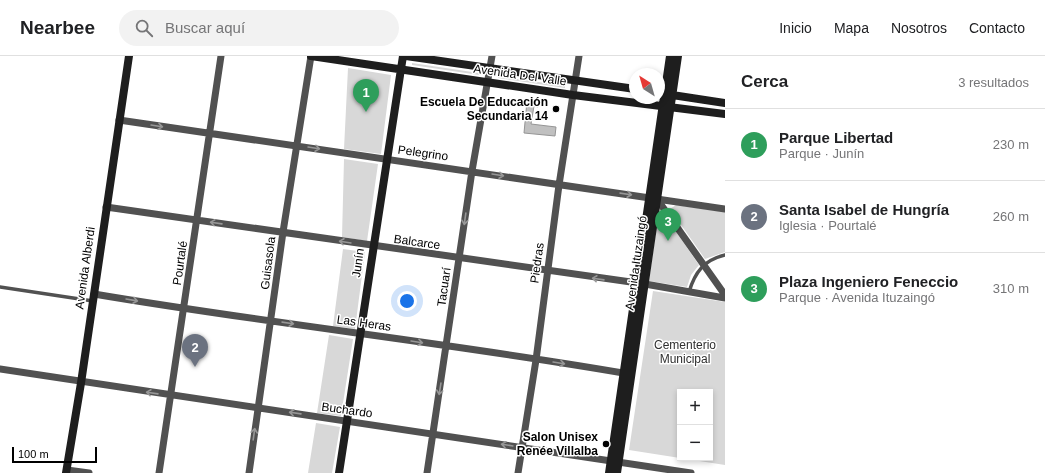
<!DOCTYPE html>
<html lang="es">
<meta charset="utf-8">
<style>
:root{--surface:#fff;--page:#f2f2f2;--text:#202124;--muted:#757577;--line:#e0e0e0;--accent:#0b8043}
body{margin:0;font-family:Helvetica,sans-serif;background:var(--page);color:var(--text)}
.controls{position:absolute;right:12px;bottom:12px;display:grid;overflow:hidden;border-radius:0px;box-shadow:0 2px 6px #0003}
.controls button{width:36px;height:36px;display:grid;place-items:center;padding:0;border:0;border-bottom:1px solid var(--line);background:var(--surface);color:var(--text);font:20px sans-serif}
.compass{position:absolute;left:629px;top:12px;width:36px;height:36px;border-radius:50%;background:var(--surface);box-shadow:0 2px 6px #0003;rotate:323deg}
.scale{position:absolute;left:12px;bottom:10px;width:85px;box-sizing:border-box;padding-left:4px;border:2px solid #000;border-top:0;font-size:11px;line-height:14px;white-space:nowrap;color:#000;-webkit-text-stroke:3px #fff;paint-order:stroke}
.you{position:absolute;left:407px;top:245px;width:14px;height:14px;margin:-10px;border:3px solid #fff;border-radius:50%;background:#1a73e8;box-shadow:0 0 0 6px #1a73e833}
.badge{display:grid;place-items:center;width:26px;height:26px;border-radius:50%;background:var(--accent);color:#fff;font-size:13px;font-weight:700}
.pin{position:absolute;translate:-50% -33px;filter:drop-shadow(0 1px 2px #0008)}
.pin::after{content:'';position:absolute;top:21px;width:14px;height:12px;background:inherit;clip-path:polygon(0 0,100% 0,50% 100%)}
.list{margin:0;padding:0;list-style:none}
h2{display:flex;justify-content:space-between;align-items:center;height:52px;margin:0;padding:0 16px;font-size:17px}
h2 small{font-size:13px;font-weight:400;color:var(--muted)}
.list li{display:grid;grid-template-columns:26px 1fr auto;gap:12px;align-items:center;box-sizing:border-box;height:72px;padding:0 16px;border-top:1px solid var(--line)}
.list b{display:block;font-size:15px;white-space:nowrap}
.list p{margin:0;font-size:13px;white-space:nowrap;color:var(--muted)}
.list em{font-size:13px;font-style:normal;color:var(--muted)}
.icon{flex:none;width:22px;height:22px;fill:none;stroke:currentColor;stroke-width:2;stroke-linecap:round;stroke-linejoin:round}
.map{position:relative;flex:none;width:725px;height:417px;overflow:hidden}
header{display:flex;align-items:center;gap:24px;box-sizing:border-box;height:56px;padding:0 20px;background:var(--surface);border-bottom:1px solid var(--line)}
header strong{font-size:19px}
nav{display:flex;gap:22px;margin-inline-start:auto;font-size:14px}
.search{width:280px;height:36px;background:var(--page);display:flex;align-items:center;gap:10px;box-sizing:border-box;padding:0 14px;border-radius:22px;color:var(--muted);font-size:15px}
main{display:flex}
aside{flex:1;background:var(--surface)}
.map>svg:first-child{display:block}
.green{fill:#d8d8d8}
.building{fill:#c0c0c0;stroke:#959595}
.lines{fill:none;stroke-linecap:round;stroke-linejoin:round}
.lane{stroke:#515151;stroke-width:3.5}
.street{stroke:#515151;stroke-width:7}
.secondary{stroke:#1e1e1e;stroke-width:8}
.oneway{stroke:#979797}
.poi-dot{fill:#000;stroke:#fff;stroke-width:1.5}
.labels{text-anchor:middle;stroke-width:3;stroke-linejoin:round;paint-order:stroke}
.street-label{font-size:12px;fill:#000;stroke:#fff}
.poi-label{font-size:12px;font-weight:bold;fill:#000;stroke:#fff;text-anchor:end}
.park-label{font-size:12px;fill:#2f2f2f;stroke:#fff}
</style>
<header>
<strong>Nearbee</strong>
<div class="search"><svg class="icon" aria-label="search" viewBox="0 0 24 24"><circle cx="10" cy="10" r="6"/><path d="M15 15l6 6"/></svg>Buscar aquí</div>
<nav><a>Inicio</a><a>Mapa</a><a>Nosotros</a><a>Contacto</a></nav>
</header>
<main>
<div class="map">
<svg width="725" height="417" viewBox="0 0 725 417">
<rect width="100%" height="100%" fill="#fff"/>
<!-- green -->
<path class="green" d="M412 7 479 17V19L412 9Z
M348 12 391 19 381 98 344 93Z
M498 20 565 30V32L498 22Z
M344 103 378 108 367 185 342 181Z
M676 149 725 156V196L705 203 670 153Z
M663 157 699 209 691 219 687 231 649 225 658 162Z
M343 193 365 196 355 273 333 270Z
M653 235 725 246V409L680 402H710V336H680V402L629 394Z
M329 279 353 283 341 360 317 357Z
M316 367 340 371 332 417H308Z"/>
<!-- building -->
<path class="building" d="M527 45 539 46 538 51 534 50 531 68 556 71 555 80 524 77Z"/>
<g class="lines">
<!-- lane -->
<path class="lane" d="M0 231 93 245
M689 236C695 216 704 204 725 199"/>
<!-- street -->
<path class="street" d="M119 64 725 153
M657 143 725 239
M106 151 645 228 725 242
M94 238C271 268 451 287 629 318
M0 313 691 417
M67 414 89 417
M159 417 221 0
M249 417 283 176 311 0
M427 417 472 115 492 0
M518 417 536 304 559 129 579 0"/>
<!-- secondary -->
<path class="secondary" d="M311 0 573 39 725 58
M406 0 635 33
M659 37 725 47
M66 417 81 327 129 0
M339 417 403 0
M609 417 670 0
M617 417 678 0"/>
</g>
<!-- one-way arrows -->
<defs><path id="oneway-shaft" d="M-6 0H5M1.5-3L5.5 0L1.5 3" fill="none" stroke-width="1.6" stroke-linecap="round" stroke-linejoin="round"/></defs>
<g class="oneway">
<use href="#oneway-shaft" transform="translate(157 70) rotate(9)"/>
<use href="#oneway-shaft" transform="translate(314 92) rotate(9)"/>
<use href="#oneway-shaft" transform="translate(498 119) rotate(9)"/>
<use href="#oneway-shaft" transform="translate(626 138) rotate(8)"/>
<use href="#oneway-shaft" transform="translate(465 163) rotate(98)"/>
<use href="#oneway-shaft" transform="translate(216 167) rotate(-172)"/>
<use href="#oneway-shaft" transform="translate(345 186) rotate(-171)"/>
<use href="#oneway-shaft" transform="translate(598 223) rotate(-172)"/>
<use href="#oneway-shaft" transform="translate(132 244) rotate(10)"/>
<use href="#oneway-shaft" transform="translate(288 267) rotate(8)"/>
<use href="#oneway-shaft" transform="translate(417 286) rotate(9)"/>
<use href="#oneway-shaft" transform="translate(559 307) rotate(9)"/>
<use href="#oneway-shaft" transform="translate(440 333) rotate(99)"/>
<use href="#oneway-shaft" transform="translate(152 337) rotate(-172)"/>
<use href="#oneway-shaft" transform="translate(295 357) rotate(-172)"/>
<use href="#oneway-shaft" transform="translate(254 378) rotate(-82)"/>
<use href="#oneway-shaft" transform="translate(507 389) rotate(-171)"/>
</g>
<!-- markers -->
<g class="poi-dot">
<circle cx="556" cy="53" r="4"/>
<circle cx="606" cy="388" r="4"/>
</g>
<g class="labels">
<!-- street labels -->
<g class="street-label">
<text transform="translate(520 19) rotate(8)" y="4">Avenida Del Valle</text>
<text transform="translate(423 97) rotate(8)" y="4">Pelegrino</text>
<text transform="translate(417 186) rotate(8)" y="4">Balcarce</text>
<text transform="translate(180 207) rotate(-82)" y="4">Pourtalé</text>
<text transform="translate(268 207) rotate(-83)" y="4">Guisasola</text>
<text transform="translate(358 207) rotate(-82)" y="4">Junín</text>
<text transform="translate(537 207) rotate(-82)" y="4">Piedras</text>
<text transform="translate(636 207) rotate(-82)" y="4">Avenida Ituzaingó</text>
<text transform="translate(85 212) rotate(-82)" y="4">Avenida Alberdi</text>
<text transform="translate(444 231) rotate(-82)" y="4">Tacuarí</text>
<text transform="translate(364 267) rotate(8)" y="4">Las Heras</text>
<text transform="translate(347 354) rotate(8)" y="4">Buchardo</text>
</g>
<!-- poi labels -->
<g class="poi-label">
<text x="548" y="50">Escuela De Educación<tspan x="548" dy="14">Secundaria 14</tspan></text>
<text x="598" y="385">Salon Unisex<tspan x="598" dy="14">Renée Villalba</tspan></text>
</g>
<!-- park labels -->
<g class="park-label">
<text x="685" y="293">Cementerio<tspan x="685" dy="14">Municipal</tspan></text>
</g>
</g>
</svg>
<div class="controls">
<button>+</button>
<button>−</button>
</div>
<svg class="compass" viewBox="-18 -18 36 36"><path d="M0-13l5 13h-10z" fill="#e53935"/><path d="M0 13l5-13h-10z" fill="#757577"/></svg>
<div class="scale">100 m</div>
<div class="you"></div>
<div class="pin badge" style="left:366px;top:56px;background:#2e9e5b">1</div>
<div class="pin badge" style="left:195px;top:311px;background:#6b7280">2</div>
<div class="pin badge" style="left:668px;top:185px;background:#2e9e5b">3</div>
</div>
<aside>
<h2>Cerca<small>3 resultados</small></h2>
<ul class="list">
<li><span class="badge" style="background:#2e9e5b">1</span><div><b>Parque Libertad</b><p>Parque · Junín</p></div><em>230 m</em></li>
<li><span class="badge" style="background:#6b7280">2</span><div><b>Santa Isabel de Hungría</b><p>Iglesia · Pourtalé</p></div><em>260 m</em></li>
<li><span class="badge" style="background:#2e9e5b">3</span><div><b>Plaza Ingeniero Feneccio</b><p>Parque · Avenida Ituzaingó</p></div><em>310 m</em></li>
</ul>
</aside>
</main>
